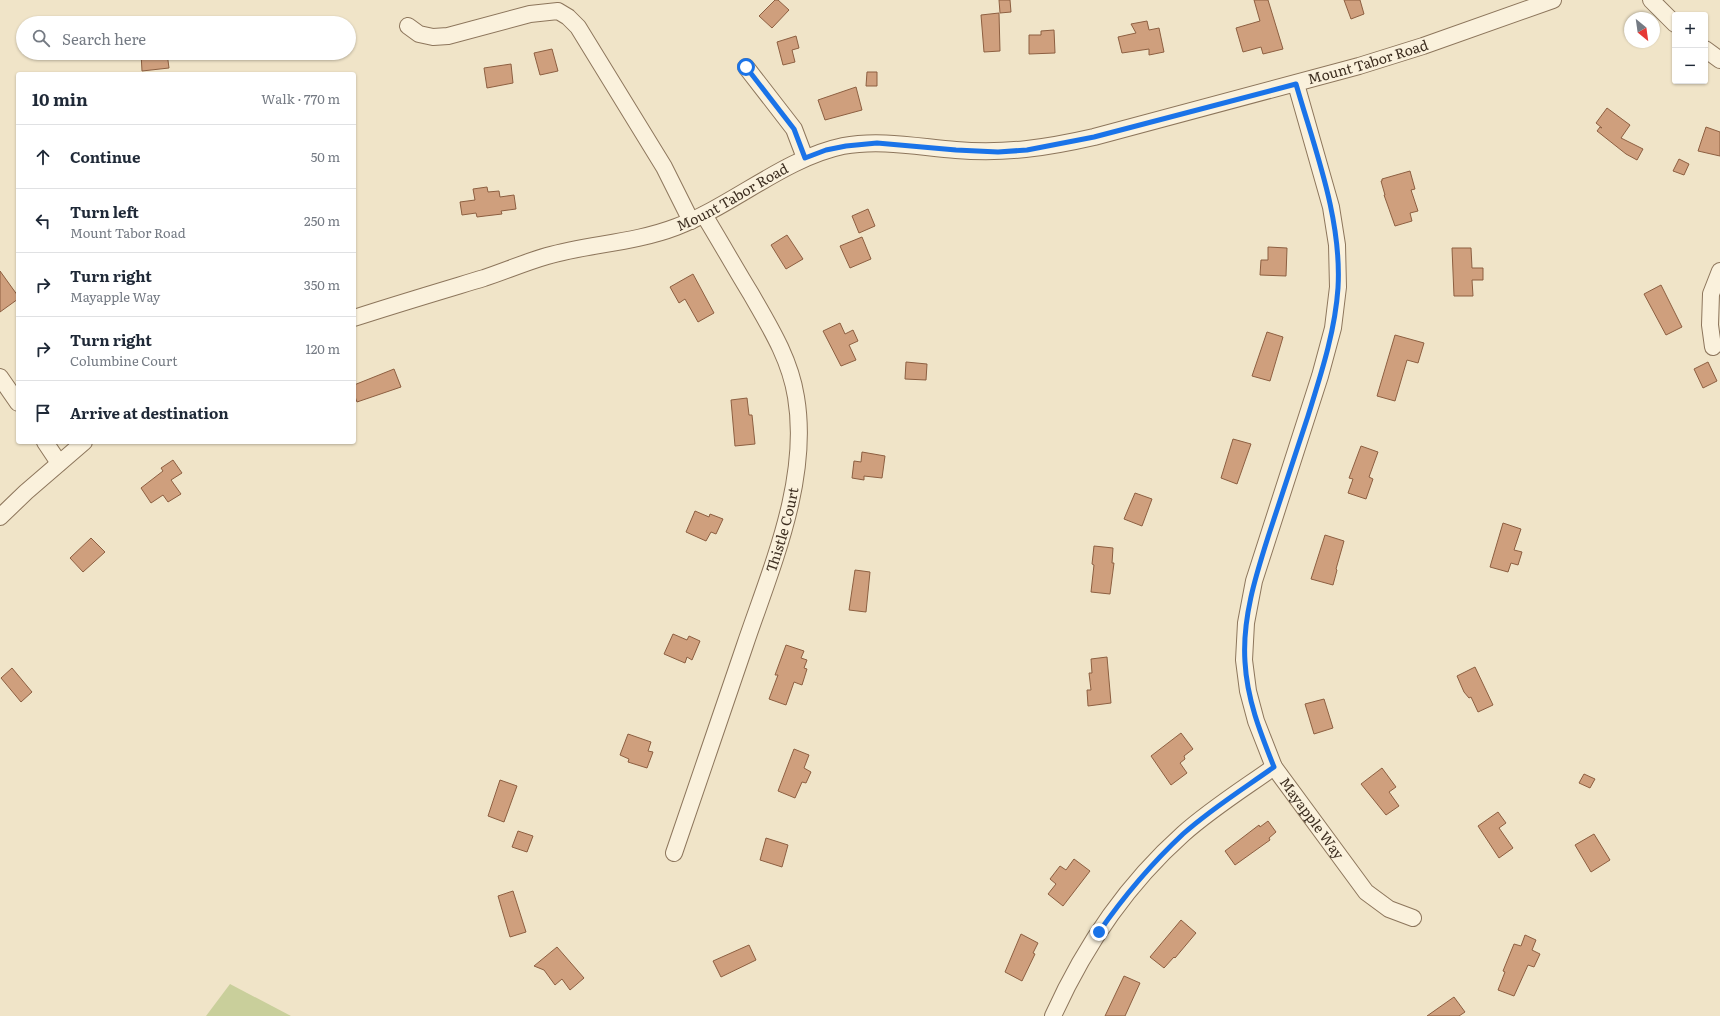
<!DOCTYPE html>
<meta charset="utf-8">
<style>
:root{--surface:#fff;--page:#f6f6f7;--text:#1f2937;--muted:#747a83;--line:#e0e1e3}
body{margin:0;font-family:Literata,serif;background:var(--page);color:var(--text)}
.controls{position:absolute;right:12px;top:12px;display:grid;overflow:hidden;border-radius:4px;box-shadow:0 1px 3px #0004}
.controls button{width:36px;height:36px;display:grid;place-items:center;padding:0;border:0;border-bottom:1px solid var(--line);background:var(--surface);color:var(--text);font:20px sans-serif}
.compass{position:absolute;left:1624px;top:12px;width:36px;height:36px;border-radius:50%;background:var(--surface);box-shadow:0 1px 3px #0004;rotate:151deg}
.stop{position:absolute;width:12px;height:12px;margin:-9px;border:3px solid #1a73e8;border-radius:50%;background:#fff}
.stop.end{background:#1a73e8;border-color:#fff;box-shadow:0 1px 4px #0008}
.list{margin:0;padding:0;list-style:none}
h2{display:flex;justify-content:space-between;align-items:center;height:52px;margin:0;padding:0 16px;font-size:17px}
h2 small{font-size:13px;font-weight:400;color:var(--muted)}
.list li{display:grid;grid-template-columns:26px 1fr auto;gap:12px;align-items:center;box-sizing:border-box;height:64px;padding:0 16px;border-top:1px solid var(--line)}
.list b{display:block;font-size:15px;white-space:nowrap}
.list p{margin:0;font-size:13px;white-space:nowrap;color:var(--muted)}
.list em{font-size:13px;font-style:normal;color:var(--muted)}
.icon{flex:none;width:22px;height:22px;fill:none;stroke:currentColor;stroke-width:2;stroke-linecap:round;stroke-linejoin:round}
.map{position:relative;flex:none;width:1720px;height:1016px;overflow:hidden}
.search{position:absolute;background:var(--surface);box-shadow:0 1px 3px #0004;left:16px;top:16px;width:340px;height:44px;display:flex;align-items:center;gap:10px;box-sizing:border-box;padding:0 14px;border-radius:22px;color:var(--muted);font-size:15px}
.panel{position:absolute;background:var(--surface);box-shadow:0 1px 3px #0004;left:16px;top:72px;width:340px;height:372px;border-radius:4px}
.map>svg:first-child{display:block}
.green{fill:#c9cf9b}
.building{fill:#cf9f7d;stroke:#8d5f41}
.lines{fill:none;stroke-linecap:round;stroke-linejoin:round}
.minor-casing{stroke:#8d765c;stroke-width:18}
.minor{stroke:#faf1dc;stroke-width:16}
.route{stroke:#1a73e8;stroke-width:5}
.labels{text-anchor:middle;stroke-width:3;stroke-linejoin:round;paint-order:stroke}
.street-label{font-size:14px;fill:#3d2e20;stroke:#f7eed8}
</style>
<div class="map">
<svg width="1720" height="1016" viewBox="0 0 1720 1016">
<rect width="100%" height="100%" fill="#f0e4c8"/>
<!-- green -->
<path class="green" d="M230 984 291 1016H206Z"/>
<!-- building -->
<path class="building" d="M775 0H778L789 10 772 28 759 16Z
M999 0H1010L1011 12 1000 13Z
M1254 0H1268L1283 49 1263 54 1261 47 1243 52 1236 28 1260 21Z
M1344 0H1360L1364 14 1351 19Z
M999 13 1000 51 984 52 981 15Z
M1147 21 1149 30 1159 28 1164 52 1149 55V49L1122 53 1118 37 1136 33 1131 24Z
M1054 30 1055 53 1029 54V35H1041V31Z
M796 36 799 48 792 50 795 62 783 65 777 42Z
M552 49 558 71 540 75 534 53Z
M141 53H167L169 68 142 71Z
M511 64 513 83 487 88 484 68Z
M867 72H877V86H866Z
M856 87 862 110 825 120 818 100Z
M1607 108 1630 125 1621 138 1643 149 1637 160 1626 154 1597 131 1600 127 1602 128 1596 123Z
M1706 127 1720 132V156L1698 151Z
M1679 159 1689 164 1684 175 1673 171Z
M1410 171 1415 189 1411 190 1418 211 1410 213 1412 221 1395 226 1384 195H1385L1381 181H1382V179Z
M487 187 488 192 499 191 500 197 514 195 516 209 501 211 502 214 485 216 477 217 476 213 462 215 460 202 475 200 473 189Z
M868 209 875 226 859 233 852 216Z
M787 235 803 259 786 269 771 245Z
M862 237 871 259 850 268 840 246Z
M1268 247 1287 248 1286 276 1260 275 1261 260H1268Z
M1452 248H1471L1472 268H1483V280H1472L1473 296H1454Z
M0 271 18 296V299L0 312Z
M693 274 714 313 698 322 685 299 679 303 670 287Z
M1661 285 1682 327 1666 335 1644 294Z
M840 323 845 334 853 330 858 341 849 345 856 360 841 366 823 331Z
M1267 332 1283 337 1270 381 1252 376Z
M1395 335 1424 343 1418 363 1407 360 1395 401 1377 396Z
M906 362 927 364 926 380 905 379Z
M1708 362 1717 381 1703 388 1694 369Z
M394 369 401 387 357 402 354 394V385Z
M747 398 749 415H752L755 444 735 446 731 400Z
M1233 439 1251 444 1237 484 1221 478Z
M1361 446 1378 452 1369 477 1373 479 1366 499 1348 493 1353 479 1349 478Z
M862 452 885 456 882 478 864 476V480L852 478 854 461 861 462Z
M173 460 182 473 171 480 181 494 168 502 163 495 151 503 141 488 163 471 161 468Z
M1135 493 1152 499 1142 526 1124 519Z
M695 511 709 517 710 514 723 519 716 534 711 532 706 541 686 532Z
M1503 523 1521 529 1514 550 1522 552 1518 565 1511 563 1508 572 1490 567Z
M1325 535 1344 541 1336 569 1337 570 1333 585 1311 579Z
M91 538 105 552 83 572 70 558Z
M1094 546 1113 548 1112 563H1114L1110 594 1091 592 1094 565 1092 564Z
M855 570 870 572 866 612 849 610Z
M673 634 687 640 689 636 700 641 692 660 687 657 685 663 664 654Z
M786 645 804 651 801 658 807 660 804 668 807 669 802 685 794 682 786 705 769 699 778 675H775Z
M1107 657 1111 703 1088 706 1087 690H1091L1089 673H1092L1091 659Z
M1475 667 1493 705 1478 712 1471 697 1469 698 1464 692 1457 676Z
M12 668 32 692 21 702 1 678Z
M1324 699 1333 728 1314 734 1305 704Z
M1181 733 1193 749 1184 756 1185 759 1180 763 1187 773 1171 785 1151 756Z
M628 734 651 742 648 751 653 752 647 768 628 762 629 759 620 755Z
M794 749 809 755 804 768 811 772 806 783 802 782 795 798 778 791Z
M1382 768 1396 787 1389 792 1399 806 1386 815 1361 784Z
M1584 774 1595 779 1590 788 1579 783Z
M500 780 517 786 504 822 488 816Z
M1498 812 1506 823 1499 828 1513 848 1499 858 1478 826Z
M1268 821 1276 832 1269 838 1270 840 1235 865 1225 851 1259 825 1260 827Z
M518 831 533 836 527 852 512 847Z
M1594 834 1610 860 1591 872 1575 845Z
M766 838 788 845 782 867 760 860Z
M1074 859 1090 871 1063 906 1048 894 1056 884 1050 879 1060 866 1066 870Z
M513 891 526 932 510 937 498 896Z
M1181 920 1196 933 1175 958 1174 957 1164 968 1150 957Z
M1021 934 1038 943 1033 953 1035 954 1022 981 1005 972Z
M1525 935 1536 940 1532 950 1540 954 1534 967 1528 965 1514 996 1498 990 1505 972 1503 971 1514 944 1521 946Z
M749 945 756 960 721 977 713 961Z
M557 947 584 978 570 990 562 979 555 985 544 970 534 966Z
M1124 976 1140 983 1125 1016H1105Z
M1454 997 1465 1012 1459 1016H1427Z"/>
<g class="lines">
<!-- minor casing -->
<g class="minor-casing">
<g id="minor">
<path d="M1651 0 1675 24"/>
<path d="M408 26 419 34 433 37 448 36 530 14 558 11 568 17 578 27 664 167 691 221"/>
<path d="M1705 49 1720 60"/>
<path d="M746 67 794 129 805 158"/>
<path id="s1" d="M1296 84 1331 207 1337 245 1338 287 1333 328 1320 376 1254 581 1246 623 1244 660 1248 691 1256 721 1274 767 1366 892 1389 909 1413 918"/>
<path id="s2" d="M354 318C397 304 441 291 484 278 505 271 526 262 547 256 589 244 634 243 676 227 732 206 785 158 843 146 880 139 919 147 956 150 1005 154 1046 148 1094 137L1359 66 1423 46 1553 0"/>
<path d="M1713 347 1710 325 1711 294 1720 271"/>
<path d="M0 377 18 403"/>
<path d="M45 442 59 463"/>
<path d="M0 517 26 492 84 442"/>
<path id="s3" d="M674 853C698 784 721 714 745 645 771 568 810 480 796 397 790 359 770 327 751 294 735 268 720 241 704 215"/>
<path d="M1053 1016C1084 947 1127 884 1183 834 1211 809 1243 789 1274 767"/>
</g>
</g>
<!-- minor -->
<use href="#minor" class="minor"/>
</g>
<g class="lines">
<!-- route -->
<path class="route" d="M746 67 794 129 805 158 826 150 846 146 877 143 956 150 998 152 1027 150 1094 137 1296 84C1315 150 1342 219 1338 288 1335 332 1321 374 1308 416 1295 455 1282 494 1269 534 1256 575 1242 618 1245 662 1247 699 1260 732 1274 767 1243 789 1211 809 1183 834 1151 864 1124 896 1099 932"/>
</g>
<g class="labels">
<!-- street labels -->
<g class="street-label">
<text dy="5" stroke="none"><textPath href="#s2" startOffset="1058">Mount Tabor Road</textPath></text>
<text dy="5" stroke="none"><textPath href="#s2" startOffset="399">Mount Tabor Road</textPath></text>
<text dy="5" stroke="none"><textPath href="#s3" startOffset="341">Thistle Court</textPath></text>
<text dy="5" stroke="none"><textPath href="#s1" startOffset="770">Mayapple Way</textPath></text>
</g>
</g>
</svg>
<div class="controls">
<button>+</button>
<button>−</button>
</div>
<svg class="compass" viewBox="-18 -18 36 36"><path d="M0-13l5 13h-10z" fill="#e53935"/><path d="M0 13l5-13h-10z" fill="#747a83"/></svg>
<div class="stop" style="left:746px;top:67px"></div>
<div class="stop end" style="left:1099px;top:932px"></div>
<div class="search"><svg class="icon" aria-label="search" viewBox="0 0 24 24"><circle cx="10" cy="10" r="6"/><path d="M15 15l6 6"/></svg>Search here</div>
<section class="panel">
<h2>10 min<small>Walk · 770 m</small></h2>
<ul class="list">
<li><svg class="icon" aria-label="ahead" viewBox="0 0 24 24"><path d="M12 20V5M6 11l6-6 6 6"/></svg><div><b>Continue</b></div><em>50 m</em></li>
<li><svg class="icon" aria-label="left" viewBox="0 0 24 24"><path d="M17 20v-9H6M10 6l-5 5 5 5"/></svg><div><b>Turn left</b><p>Mount Tabor Road</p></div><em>250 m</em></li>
<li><svg class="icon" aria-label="right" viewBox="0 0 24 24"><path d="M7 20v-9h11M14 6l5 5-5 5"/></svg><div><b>Turn right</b><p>Mayapple Way</p></div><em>350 m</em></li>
<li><svg class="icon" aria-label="right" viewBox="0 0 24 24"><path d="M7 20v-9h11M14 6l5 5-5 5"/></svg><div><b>Turn right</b><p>Columbine Court</p></div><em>120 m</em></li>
<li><svg class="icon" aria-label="arrive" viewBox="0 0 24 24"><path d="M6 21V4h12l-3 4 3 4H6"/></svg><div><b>Arrive at destination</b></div></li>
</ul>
</section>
</div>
